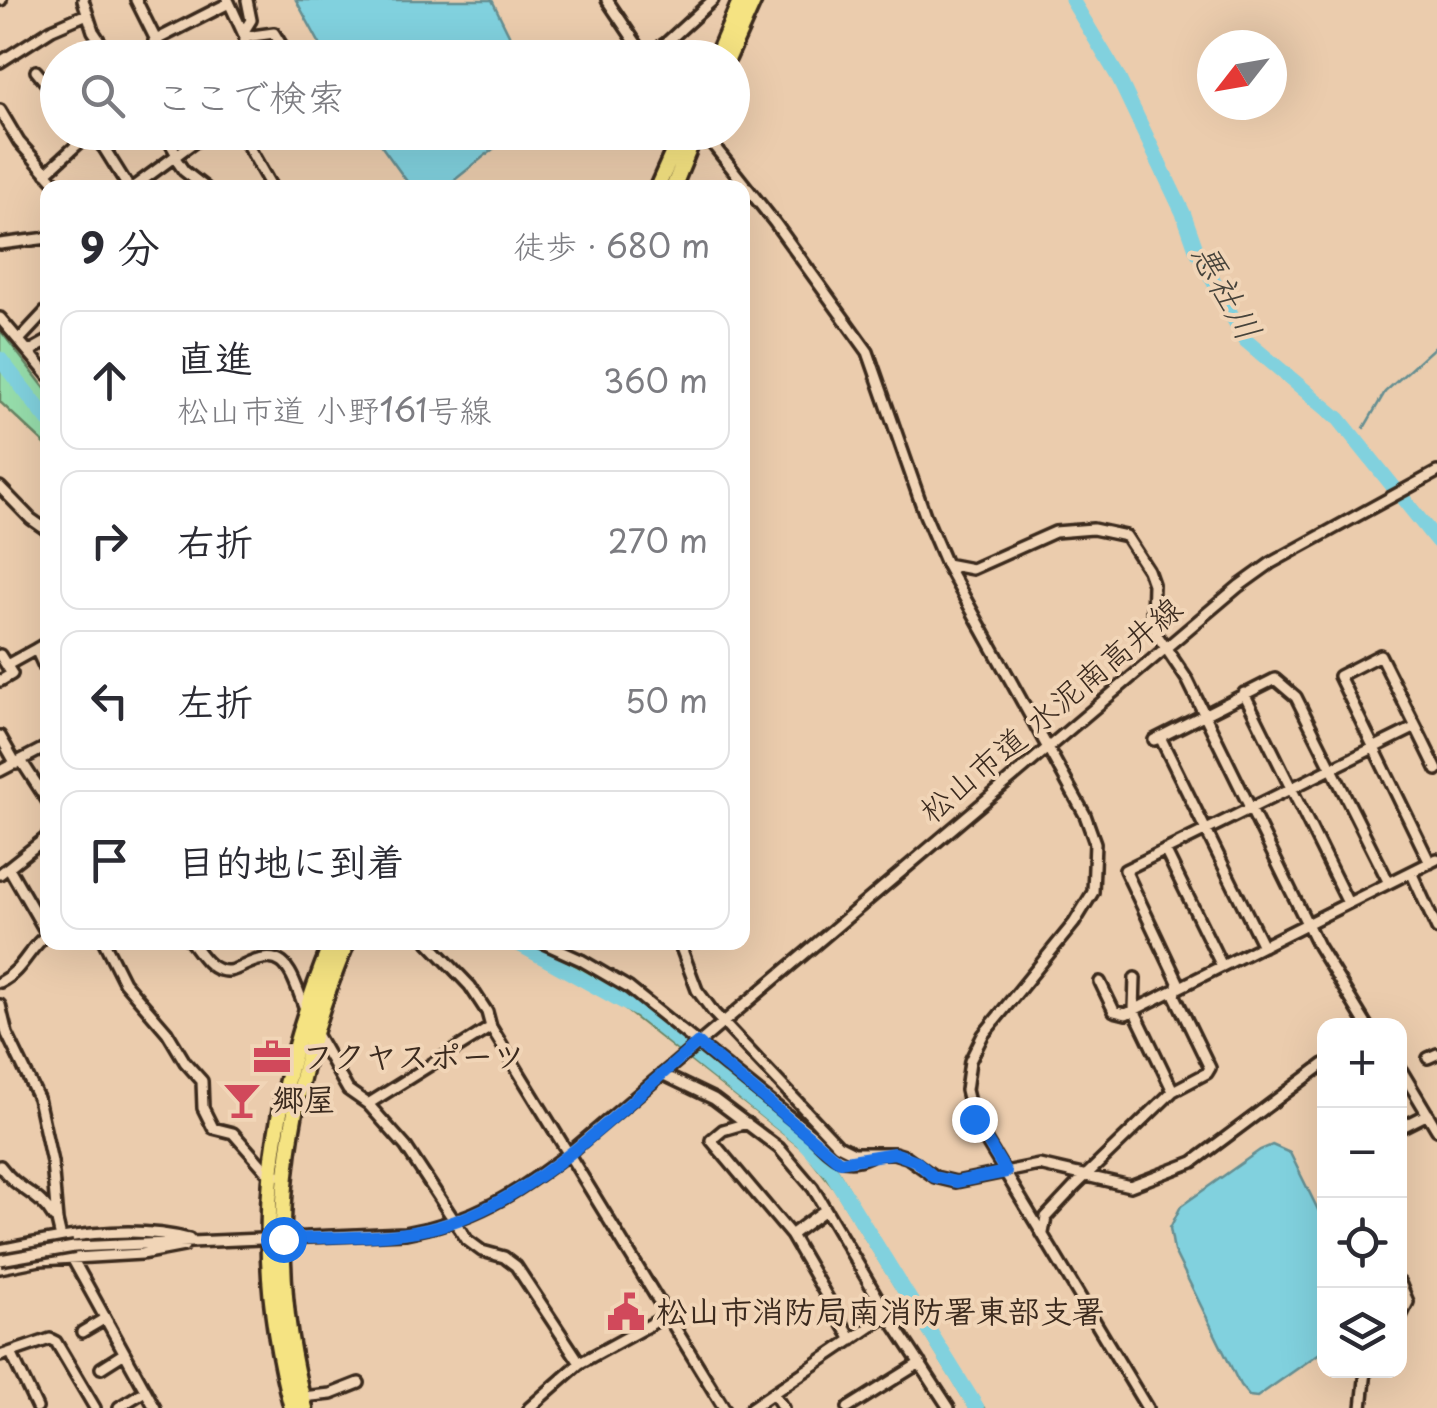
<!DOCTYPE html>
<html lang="ja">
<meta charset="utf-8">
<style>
:root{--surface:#fff;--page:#f2f2f3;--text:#2b2b33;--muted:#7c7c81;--line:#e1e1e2}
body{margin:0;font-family:"Playpen Sans","Klee One",sans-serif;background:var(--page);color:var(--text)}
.controls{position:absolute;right:30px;bottom:30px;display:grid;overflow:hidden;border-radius:20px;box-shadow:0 10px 40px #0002}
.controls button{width:90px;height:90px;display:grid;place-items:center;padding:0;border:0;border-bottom:2px solid var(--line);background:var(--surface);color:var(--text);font:50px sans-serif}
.compass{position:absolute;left:1197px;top:30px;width:90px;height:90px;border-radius:50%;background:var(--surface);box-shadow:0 10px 40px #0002;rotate:239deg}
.stop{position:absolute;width:30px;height:30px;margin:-22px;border:8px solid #1a73e8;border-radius:50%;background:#fff}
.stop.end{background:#1a73e8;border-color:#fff;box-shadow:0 2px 10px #0008}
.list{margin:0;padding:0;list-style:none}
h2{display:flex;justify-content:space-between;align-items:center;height:130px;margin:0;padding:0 40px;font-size:42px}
h2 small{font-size:32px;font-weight:400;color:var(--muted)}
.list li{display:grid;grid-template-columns:65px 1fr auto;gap:30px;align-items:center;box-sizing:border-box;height:140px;margin:0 20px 20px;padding:0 20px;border:2px solid var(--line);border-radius:20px}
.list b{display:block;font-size:38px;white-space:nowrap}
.list p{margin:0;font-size:32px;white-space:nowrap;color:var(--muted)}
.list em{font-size:32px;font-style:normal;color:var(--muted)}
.icon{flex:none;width:55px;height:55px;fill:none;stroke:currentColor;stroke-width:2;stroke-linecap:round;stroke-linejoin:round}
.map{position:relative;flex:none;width:1437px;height:1408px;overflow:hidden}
.search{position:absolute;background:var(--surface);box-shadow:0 10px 40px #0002;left:40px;top:40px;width:710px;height:110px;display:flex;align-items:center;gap:25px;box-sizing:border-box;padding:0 35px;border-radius:55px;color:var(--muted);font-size:38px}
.panel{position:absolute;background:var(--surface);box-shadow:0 10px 40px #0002;left:40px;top:180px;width:710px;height:770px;border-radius:20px}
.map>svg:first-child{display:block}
.green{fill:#96ddab;stroke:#688464;stroke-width:2.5}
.water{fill:#81d1de;stroke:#658e91;stroke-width:2.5}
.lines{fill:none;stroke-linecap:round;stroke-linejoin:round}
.stream{stroke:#658e91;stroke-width:2.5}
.river{stroke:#81d1de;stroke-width:15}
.minor-casing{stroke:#3b2a1e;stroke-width:16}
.highway-casing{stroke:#3b2a1e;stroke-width:21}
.minor{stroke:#f1d5b7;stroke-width:9}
.highway{stroke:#f5e382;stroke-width:14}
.minor-bridge-casing{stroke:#3b2a1e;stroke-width:16;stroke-linecap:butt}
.minor-bridge{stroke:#f1d5b7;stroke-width:9}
.route{stroke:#1a73e8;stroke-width:12}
.labels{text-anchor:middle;stroke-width:8;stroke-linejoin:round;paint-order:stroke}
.street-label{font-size:32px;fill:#3b2a1e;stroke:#f1d5b7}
.poi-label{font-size:32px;font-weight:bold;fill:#3b2a1e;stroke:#f1d5b7;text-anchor:start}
.water-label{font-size:35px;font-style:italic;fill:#46433b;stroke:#f1d5b7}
</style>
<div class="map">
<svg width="1437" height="1408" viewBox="0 0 1437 1408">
<rect width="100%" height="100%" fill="#ebccad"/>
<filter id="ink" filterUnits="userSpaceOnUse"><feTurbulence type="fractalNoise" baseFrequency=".01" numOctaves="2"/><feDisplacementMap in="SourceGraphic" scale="20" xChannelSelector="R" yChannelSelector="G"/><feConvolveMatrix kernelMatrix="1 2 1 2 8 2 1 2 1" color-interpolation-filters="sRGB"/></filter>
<g filter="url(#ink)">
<!-- green -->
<path class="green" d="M0 330 47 391V446L0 402Z
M502 943H530L607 981 667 1024 821 1149 833 1162 921 1312 984 1408H970L835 1189 804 1150 623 1008 558 969Z"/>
<!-- water -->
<path class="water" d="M296 0H492L520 57H327Z
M372 133H513L446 187H411Z
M1272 1145 1290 1153 1324 1222V1350L1257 1397 1249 1396 1240 1385 1174 1251 1170 1228 1181 1206 1260 1150Z"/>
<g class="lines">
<!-- stream -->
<path class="stream" d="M1364 428 1385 392 1437 345"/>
<!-- river -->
<path class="river" d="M1072 0 1117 75 1184 215 1196 249 1245 340 1339 419 1437 541
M0 359 48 420
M515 942 640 1011 802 1140 832 1173 977 1408"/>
<!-- minor casing -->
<g class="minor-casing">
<path id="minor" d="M0 0H1
M83 0 93 31 111 58
M136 0 165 58
M228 0 245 37 244 58
M607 0 646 58
M243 33 251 20 247 0
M245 37 274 33 287 54
M154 41 229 3
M645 57 666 43 713 0
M0 62 52 29 87 14
M36 71 58 98
M0 110 19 142 60 188
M89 132 104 148 129 188
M164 132 177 155
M240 132 272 188
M703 132 775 223 868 352 925 515 946 564 1085 815 1095 843 1093 892 1074 923 983 1035 970 1061 966 1090 973 1119 1147 1408
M175 158 184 171 206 188
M46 173 90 133
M132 188 208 132
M0 244 48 238
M0 318 48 375
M19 340 48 309
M30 351 48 341
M0 487 31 519 48 531
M946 564 972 569 1055 532 1093 529 1126 536 1148 570 1153 584 1152 619 1157 635 1188 681 1318 946 1367 1026
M48 642 36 649 48 675
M0 655 12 674 0 681
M7 665 36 649
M1244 693 1348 903
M1416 727 1380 655 1339 676 1430 863
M0 736 16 764
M1160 737 1263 946
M1154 740 1275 679 1296 697 1389 883
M22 762 48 802
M0 771 48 746
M1165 850 1222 966
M9 868 47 934
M1411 872 1437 929
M0 874 48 836
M104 942 124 982 167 1032 185 1062 202 1081 203 1108 213 1128 233 1133 269 1174 284 1176
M191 942C199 952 208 967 220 970 229 973 236 969 243 966 288 943 291 975 306 1011
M428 942 470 986 487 1012 491 1027 724 1408
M541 942 581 960 629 988 812 1135C831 1154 842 1169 869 1156
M679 942 697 990 714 1013 838 1145 854 1153H894L907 1157 935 1177 956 1182 1039 1165 1130 1186 1193 1162 1324 1064
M1135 978 1134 1010 1173 1091
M0 982C24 970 28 948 48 934
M1100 982 1114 1011 1126 1014 1437 859
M0 1005 7 1034 38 1098 52 1162 57 1221 61 1238 155 1408
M316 1034 348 1090 368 1104 406 1147 467 1240 482 1251 504 1257 516 1266 580 1363
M1428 1058 1437 1054
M1400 1068 1437 1130
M662 1074 714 1099 779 1148 813 1188 888 1315 949 1408
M368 1104 491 1027
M747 1123 723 1130 711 1140 791 1235 852 1340
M1400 1128 1428 1114
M0 1166C19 1192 39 1192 54 1218
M1043 1233 1046 1217 1076 1185 1173 1091 1207 1073 1210 1068 1175 996 1178 982 1125 870 1416 727 1437 770
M791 1235 825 1210
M74 1247 405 1233C473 1221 515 1195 569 1153L1239 586 1271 563 1437 472
M0 1250C60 1237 128 1223 189 1239
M0 1268 40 1260 142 1254 184 1246
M1400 1283 1408 1302 1400 1318
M82 1332 104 1319
M11 1353 37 1408
M0 1356 50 1339 56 1342 95 1408
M101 1368 123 1354
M774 1394 783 1408
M302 1397 331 1394 359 1383
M119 1407 145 1391
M529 1408 580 1363 666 1316
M751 1408 888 1315
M848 1408 920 1363
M1362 1408 1366 1370"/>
</g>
<!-- highway casing -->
<g class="highway-casing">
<path id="highway" d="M716 58 741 0
M728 58 754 0
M657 188 682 132
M673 188 696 132
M292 1408C248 1244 268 1097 332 942
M305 1408C262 1252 284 1090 347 942"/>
</g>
<!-- minor -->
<use href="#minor" class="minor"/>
<!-- highway -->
<use href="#highway" class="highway"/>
<!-- minor-bridge casing -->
<g class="minor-bridge-casing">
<path id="minor-bridge" d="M0 1260 74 1247"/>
</g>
<!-- minor-bridge -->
<use href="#minor-bridge" class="minor-bridge"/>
</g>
</g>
<g class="lines" filter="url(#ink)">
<!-- route -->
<path class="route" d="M283 1239C330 1237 382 1239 428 1229 531 1206 619 1109 698 1043L840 1162 894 1153 916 1161 934 1177 956 1182 1006 1172 974 1119"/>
</g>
<!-- icons -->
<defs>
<g id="office-bare" transform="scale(3)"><path d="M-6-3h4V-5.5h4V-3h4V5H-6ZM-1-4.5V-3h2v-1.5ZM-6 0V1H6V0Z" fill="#d1495b" stroke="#f1d5b7" stroke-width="2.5" paint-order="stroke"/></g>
<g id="bar-bare" transform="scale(3)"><path d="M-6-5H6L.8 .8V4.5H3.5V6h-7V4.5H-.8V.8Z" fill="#d1495b" stroke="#f1d5b7" stroke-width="2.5" paint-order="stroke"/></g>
<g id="civic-bare" transform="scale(3)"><path d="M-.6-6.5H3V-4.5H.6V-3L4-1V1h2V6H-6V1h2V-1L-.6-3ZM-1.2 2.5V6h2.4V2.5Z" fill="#d1495b" stroke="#f1d5b7" stroke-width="2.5" paint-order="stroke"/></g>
</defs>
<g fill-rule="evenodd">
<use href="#office-bare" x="272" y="1057"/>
<use href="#bar-bare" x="242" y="1100"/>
<use href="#civic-bare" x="626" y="1312"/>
</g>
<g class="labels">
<!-- street labels -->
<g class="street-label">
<text transform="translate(1051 710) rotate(-40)" y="11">松山市道 水泥南高井線</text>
</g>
<!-- poi labels -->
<g class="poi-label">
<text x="302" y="1068">フクヤスポーツ</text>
<text x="272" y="1111">郷屋</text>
<text x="656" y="1323">松山市消防局南消防署東部支署</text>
</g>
<!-- water labels -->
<g class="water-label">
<text transform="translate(1226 292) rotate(61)" y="12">悪社川</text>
</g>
</g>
</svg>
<div class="controls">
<button>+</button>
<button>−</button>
<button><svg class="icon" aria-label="locate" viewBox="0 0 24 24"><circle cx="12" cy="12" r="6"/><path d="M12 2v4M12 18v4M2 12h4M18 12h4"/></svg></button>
<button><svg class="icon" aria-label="layers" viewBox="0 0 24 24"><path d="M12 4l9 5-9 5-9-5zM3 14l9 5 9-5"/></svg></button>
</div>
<svg class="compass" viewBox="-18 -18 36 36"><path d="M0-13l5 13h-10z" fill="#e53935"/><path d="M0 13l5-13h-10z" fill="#7c7c81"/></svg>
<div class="stop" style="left:283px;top:1239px"></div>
<div class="stop end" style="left:974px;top:1119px"></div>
<div class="search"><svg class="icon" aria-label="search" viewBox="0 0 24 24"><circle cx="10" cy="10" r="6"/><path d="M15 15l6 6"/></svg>ここで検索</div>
<section class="panel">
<h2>9 分<small>徒歩 · 680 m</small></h2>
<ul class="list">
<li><svg class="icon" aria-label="ahead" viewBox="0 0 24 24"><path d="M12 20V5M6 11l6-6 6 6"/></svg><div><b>直進</b><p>松山市道 小野161号線</p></div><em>360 m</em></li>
<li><svg class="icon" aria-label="right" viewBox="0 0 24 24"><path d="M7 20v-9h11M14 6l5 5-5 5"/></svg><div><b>右折</b></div><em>270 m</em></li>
<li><svg class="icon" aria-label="left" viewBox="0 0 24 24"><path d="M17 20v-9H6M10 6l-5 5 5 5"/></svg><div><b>左折</b></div><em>50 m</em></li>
<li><svg class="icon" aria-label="arrive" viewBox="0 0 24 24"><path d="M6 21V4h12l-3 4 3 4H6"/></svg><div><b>目的地に到着</b></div></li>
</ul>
</section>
</div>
